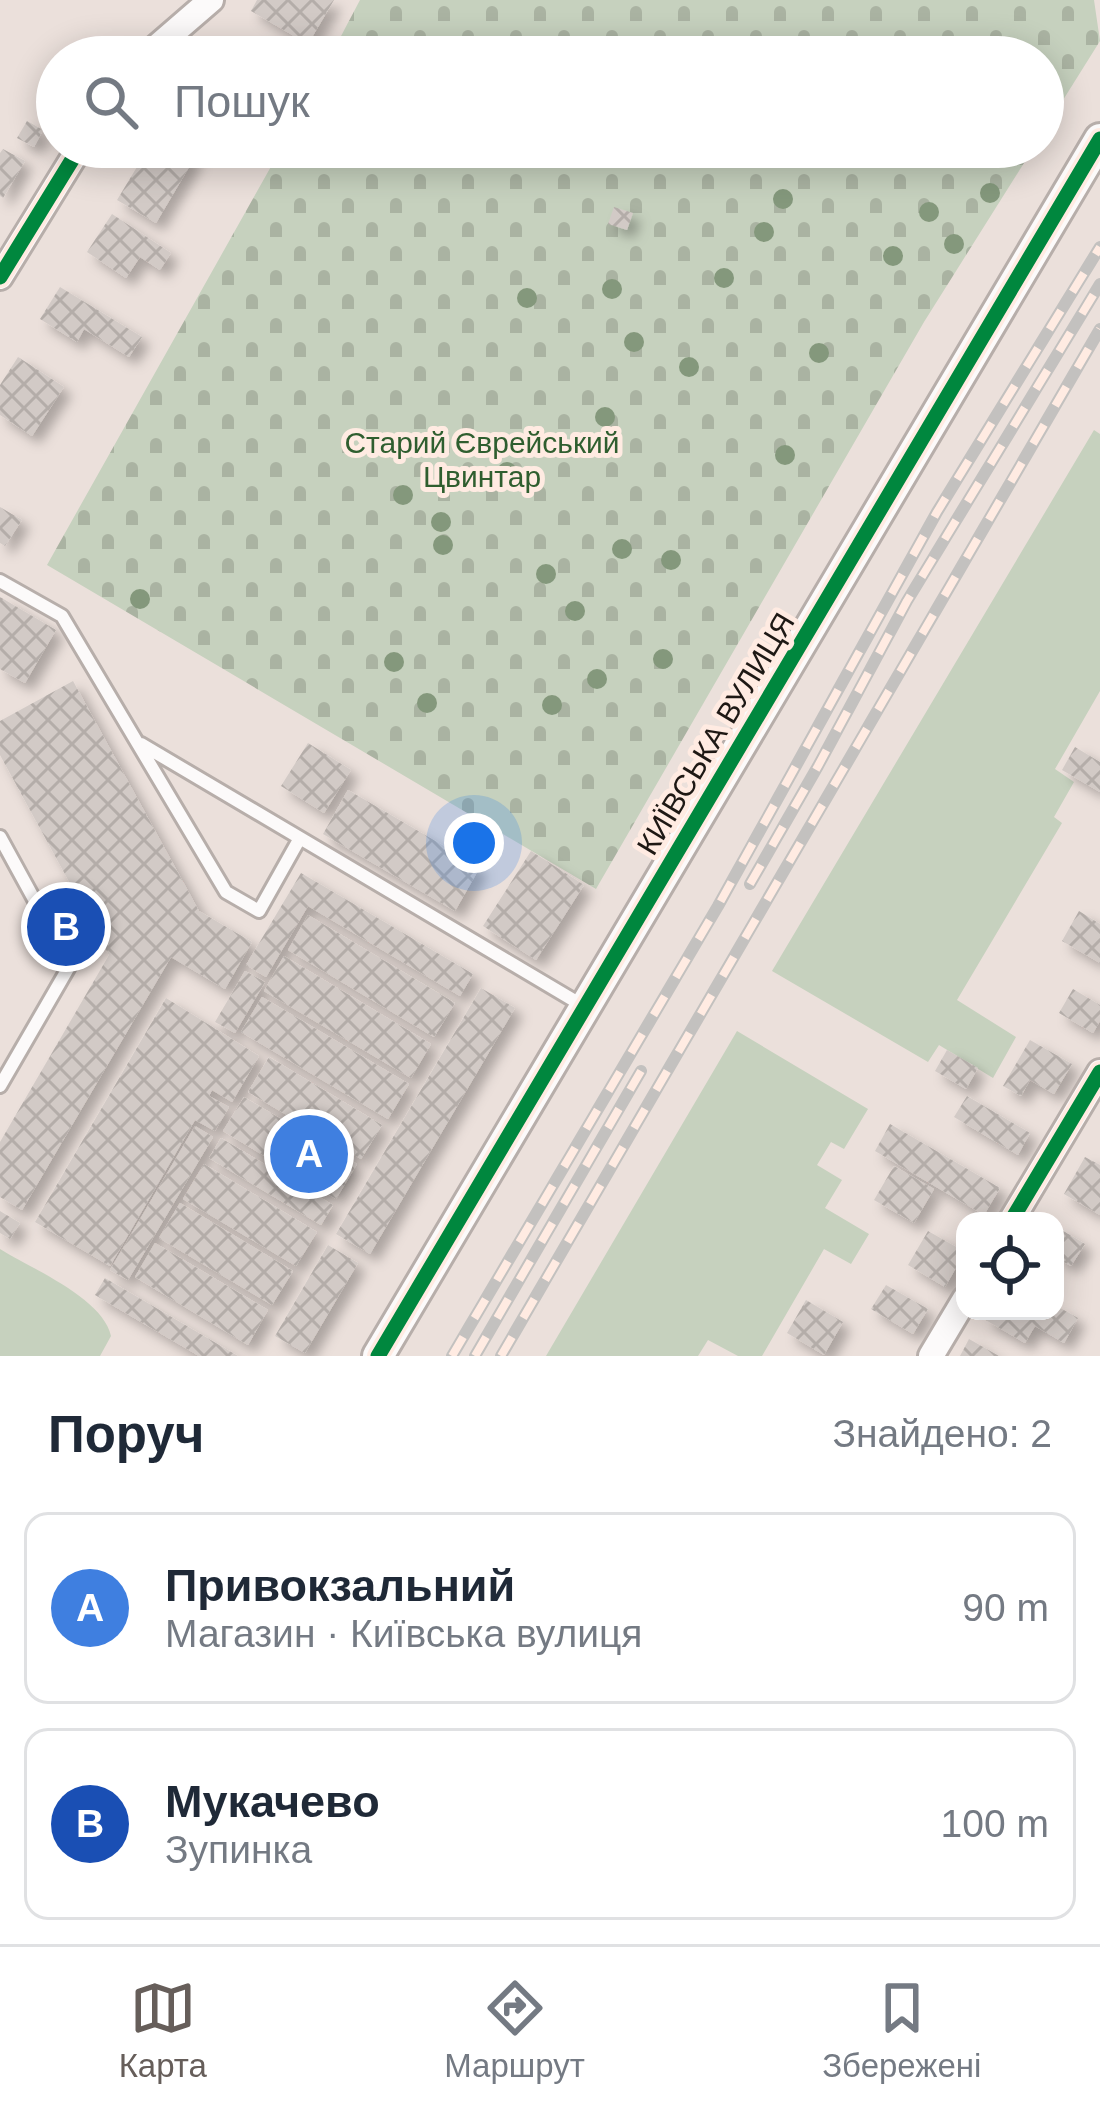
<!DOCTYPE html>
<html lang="uk">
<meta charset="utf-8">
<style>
:root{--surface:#fff;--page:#f6f6f7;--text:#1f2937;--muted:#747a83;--line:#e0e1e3;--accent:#665e5a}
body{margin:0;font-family:Arial,sans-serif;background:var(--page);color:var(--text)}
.controls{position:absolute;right:36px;bottom:36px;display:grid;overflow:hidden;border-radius:24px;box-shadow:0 6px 30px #0003}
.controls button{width:108px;height:108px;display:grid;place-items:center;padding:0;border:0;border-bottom:3px solid var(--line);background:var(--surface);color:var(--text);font:60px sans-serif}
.you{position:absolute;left:474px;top:843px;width:42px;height:42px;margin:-30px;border:9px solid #fff;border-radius:50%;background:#1a73e8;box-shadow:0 0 0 18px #1a73e833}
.badge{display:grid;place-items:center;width:78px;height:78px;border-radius:50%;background:var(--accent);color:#fff;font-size:39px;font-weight:700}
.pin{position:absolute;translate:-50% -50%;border:6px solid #fff;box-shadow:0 3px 12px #0006}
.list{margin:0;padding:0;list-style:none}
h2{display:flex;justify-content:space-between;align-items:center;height:156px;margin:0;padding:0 48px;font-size:51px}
h2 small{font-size:39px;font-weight:400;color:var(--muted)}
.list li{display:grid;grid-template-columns:78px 1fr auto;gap:36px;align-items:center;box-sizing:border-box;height:192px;margin:0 24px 24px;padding:0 24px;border:3px solid var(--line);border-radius:24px}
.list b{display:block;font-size:45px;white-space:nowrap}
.list p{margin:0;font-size:39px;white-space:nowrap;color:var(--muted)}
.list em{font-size:39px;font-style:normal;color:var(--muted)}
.icon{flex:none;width:66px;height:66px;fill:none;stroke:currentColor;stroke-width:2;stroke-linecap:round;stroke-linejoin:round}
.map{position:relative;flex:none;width:1100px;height:1356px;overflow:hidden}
.search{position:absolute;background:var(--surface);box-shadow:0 6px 30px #0003;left:36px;right:36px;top:36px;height:132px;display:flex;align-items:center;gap:30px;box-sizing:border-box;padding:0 42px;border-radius:66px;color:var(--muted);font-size:45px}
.sheet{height:588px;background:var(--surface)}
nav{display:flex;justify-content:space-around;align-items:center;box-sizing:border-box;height:168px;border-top:3px solid var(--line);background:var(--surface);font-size:33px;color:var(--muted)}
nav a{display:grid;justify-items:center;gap:6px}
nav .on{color:var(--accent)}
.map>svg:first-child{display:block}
.cemetery{fill:url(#cemetery-stones)}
.garden{fill:#c6d1be}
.building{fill:url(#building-cross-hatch);filter:url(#shadow)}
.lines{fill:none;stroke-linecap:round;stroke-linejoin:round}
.service-casing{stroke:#b7aeaa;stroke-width:18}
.minor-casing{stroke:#b7aeaa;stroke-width:30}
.tertiary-casing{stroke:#b7aeaa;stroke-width:36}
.service{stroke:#fcfafa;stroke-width:12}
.minor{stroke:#fcfafa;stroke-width:24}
.tertiary{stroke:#fcfafa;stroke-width:30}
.rail-casing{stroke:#c3c1bf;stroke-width:12}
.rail{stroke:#ffebe2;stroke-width:8;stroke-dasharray:22;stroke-linecap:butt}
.cycleway-casing{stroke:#ffebe2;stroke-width:22}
.cycleway{stroke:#00873e;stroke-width:15}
.tree{fill:#84987c}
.labels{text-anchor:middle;stroke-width:10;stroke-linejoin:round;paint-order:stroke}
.park-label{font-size:30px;fill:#2f5e2f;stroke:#ffebe2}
.street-label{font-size:30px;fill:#1e1814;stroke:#ffebe2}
</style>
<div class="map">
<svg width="1100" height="1356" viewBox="0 0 1100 1356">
<defs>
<pattern id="cemetery-stones" width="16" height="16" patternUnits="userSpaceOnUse" patternTransform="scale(3)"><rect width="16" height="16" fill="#c6d1be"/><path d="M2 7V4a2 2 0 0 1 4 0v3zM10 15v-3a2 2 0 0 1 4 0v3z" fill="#aab3a2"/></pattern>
<pattern id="building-cross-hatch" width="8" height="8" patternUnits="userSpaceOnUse" patternTransform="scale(3)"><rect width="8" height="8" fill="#d2cac6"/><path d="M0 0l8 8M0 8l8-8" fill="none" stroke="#b4ada9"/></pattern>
<filter id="shadow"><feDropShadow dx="8" dy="8" stdDeviation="6" flood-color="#0004"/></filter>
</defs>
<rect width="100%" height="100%" fill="#ebe0db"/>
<!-- cemetery -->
<path class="cemetery" d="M360 0H1094L1100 41 1043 132V57H330Z
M282 147H1034L924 322 596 889 47 565Z"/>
<!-- garden -->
<path class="garden" d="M1094 430 1100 434V691L1055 769 1074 782 1054 817 1062 823 957 1000 1016 1037 993 1078 939 1045 928 1062 772 971Z
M737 1031 868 1109 844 1149 831 1142 817 1165 842 1180 825 1208 869 1234 851 1264 824 1249 762 1356H738L708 1340 698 1356H546Z
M0 1249C32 1269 103 1298 111 1336L100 1356H0Z"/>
<!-- building -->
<path class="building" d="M257 0H334L308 44 251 11Z
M27 121 43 130 34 147 17 138Z
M149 147H179L195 157 156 223 117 200Z
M3 149 25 161 3 198 0 196V153Z
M614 207 633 213 627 230 608 224Z
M112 214 171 253 160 270 140 257 126 278 87 252Z
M60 287 142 337 129 357 84 329 77 342 40 319Z
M18 357 64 387 32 436 0 415V385Z
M0 507 22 520 5 546 0 543Z
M0 597 56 630 25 683 0 669Z
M73 681 199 911 252 942 225 989 171 957 22 1210 0 1197V1142L109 955 0 755V721Z
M308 743 351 770 324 813 281 786Z
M1075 747 1100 762V792L1062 770Z
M348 790 480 867 455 911 323 834Z
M531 851 584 885 536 960 483 926Z
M301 873 473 974 460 996 308 906 266 977 246 965Z
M1079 911 1100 924V963L1062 941Z
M308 915 455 1003 434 1037 288 950Z
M284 956 431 1044 411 1078 264 991Z
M245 971 265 982 235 1033 215 1022Z
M481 988 515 1008 370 1254 336 1234Z
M1073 989 1100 1005V1021L1093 1033 1059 1013Z
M262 997 409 1084 388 1119 241 1032Z
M166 998 259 1056 232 1102 212 1090 209 1096 229 1107 215 1131 195 1120 110 1266 35 1222Z
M1030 1040 1072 1064 1054 1094 1030 1080 1021 1096 1003 1086Z
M947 1050 978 1068 966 1089 935 1071Z
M269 1057 382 1125 361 1159 248 1092Z
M967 1096 1030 1133 1018 1155 954 1117Z
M244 1097 357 1164 336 1199 223 1131Z
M890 1124 1000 1188 984 1215 875 1151Z
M195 1126 213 1137 128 1280 110 1270Z
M221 1138 333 1205 321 1225 209 1158Z
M1085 1157 1100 1165V1215L1064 1194Z
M204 1164 317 1232 296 1266 183 1199Z
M894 1166 934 1189 914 1223 874 1200Z
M180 1203 293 1271 272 1305 159 1238Z
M0 1211 20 1223 10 1239 0 1233Z
M1055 1226 1085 1244 1071 1266 1055 1257Z
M928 1231 965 1252 945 1287 908 1265Z
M155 1243 268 1310 248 1345 135 1277Z
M328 1245 358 1263 305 1353 275 1336Z
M105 1278 238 1356H199L95 1295Z
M886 1285 928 1309 913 1334 871 1309Z
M806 1300 843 1322 824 1355 787 1333Z
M1055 1305 1078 1318 1064 1343 1035 1326 1025 1343 984 1319 989 1311H1055Z
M969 1339 999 1356H960Z"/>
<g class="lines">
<!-- service casing -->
<g class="service-casing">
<path id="service" d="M0 581 62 616 226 892 259 911 300 838 585 1007
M141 744 300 838
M0 837 70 965 0 1086"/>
</g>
<!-- minor casing -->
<g class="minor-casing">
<path id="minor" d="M145 57 211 0
M0 277 80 147
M1011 1221 1100 1072
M931 1356 965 1299"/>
</g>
<!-- tertiary casing -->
<g class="tertiary-casing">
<path id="tertiary" d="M378 1356 1100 139"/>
</g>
<!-- service -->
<use href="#service" class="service"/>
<!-- minor -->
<use href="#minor" class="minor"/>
<!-- tertiary -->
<use href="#tertiary" class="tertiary"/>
<!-- rail casing -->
<g class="rail-casing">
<path id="rail" d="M750 884 818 766 907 601 1100 284
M452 1356 718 906 937 512 1100 247
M475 1356 641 1071
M501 1356 1100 329"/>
</g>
<!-- rail -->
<use href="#rail" class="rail"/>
<!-- cycleway casing -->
<g class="cycleway-casing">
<path id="cycleway" d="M0 277 80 147
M1011 1221 1100 1072
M378 1356 1100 139"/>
</g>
<!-- cycleway -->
<use href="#cycleway" class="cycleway"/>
</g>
<!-- trees -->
<g class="tree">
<circle cx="990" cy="193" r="10"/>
<circle cx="783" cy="199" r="10"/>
<circle cx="929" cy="212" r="10"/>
<circle cx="764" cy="232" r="10"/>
<circle cx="954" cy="244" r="10"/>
<circle cx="893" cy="256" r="10"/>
<circle cx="724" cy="278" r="10"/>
<circle cx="612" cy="289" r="10"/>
<circle cx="527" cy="298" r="10"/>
<circle cx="634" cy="342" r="10"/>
<circle cx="819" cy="353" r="10"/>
<circle cx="689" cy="367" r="10"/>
<circle cx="605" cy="417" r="10"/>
<circle cx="785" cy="455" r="10"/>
<circle cx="507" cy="472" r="10"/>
<circle cx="403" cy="495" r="10"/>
<circle cx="441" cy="522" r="10"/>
<circle cx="443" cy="545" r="10"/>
<circle cx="622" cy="549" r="10"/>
<circle cx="671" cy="560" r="10"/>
<circle cx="546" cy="574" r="10"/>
<circle cx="140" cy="599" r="10"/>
<circle cx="575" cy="611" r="10"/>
<circle cx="663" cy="659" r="10"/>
<circle cx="394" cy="662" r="10"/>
<circle cx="597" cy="679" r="10"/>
<circle cx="427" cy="703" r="10"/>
<circle cx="552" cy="705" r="10"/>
</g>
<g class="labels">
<!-- park labels -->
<g class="park-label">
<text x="482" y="453">Старий Єврейський<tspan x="482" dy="34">Цвинтар</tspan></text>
</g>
<!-- street labels -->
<g class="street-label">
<text transform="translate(716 734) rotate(-59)" y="10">КИЇВСЬКА ВУЛИЦЯ</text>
</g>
</g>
</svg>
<div class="controls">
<button><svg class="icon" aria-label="locate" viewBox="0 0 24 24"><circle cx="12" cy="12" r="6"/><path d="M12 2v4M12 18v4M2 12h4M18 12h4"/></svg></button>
</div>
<div class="you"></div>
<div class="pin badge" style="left:309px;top:1154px;background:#3f7fe0">A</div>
<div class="pin badge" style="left:66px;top:927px;background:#1a4fb4">B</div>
<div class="search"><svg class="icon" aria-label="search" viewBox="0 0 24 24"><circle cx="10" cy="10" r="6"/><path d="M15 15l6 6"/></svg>Пошук</div>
</div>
<section class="sheet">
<h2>Поруч<small>Знайдено: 2</small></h2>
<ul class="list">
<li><span class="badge" style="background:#3f7fe0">A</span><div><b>Привокзальний</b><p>Магазин · Київська вулиця</p></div><em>90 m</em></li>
<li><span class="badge" style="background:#1a4fb4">B</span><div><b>Мукачево</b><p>Зупинка</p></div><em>100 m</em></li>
</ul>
</section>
<nav>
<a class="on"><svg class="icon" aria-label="map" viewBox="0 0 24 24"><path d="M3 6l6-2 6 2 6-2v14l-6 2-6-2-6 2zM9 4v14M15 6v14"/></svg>Карта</a>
<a><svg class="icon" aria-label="directions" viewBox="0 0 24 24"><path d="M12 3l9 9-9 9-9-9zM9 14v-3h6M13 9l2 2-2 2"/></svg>Маршрут</a>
<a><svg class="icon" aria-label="saved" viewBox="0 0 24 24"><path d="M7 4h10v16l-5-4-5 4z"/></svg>Збережені</a>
</nav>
